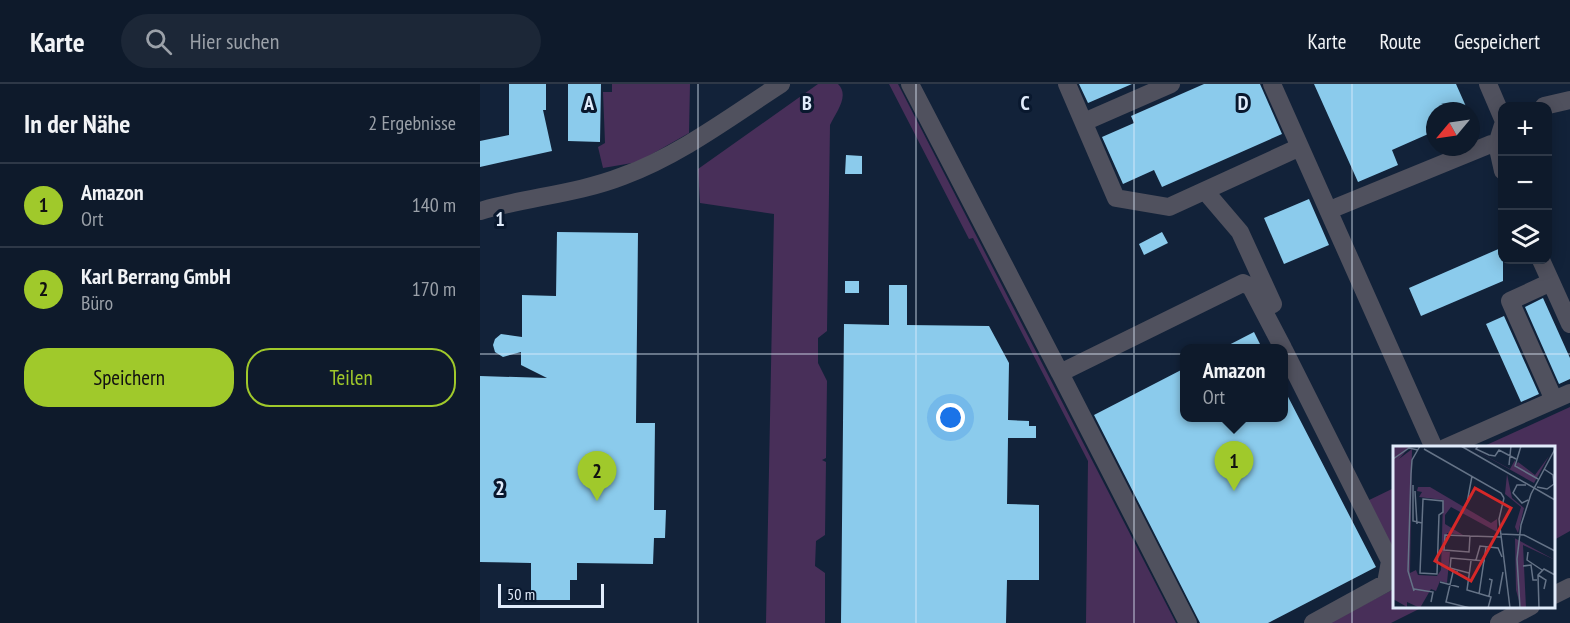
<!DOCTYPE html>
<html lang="de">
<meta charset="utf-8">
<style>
:root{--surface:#0e1a2b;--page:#1c2737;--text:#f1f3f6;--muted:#9ba1a9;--line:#2e3847;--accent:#a0c92b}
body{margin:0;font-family:"PT Sans Narrow",sans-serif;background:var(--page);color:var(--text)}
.controls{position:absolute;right:18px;top:18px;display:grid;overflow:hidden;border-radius:12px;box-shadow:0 3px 15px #0003}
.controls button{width:54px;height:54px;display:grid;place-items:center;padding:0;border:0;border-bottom:2px solid var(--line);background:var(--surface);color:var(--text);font:30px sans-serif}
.compass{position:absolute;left:946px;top:18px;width:54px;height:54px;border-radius:50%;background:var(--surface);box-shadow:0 3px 15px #0003;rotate:241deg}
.scale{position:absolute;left:18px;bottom:15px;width:106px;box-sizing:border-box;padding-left:6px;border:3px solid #e1ecfb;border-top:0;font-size:16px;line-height:21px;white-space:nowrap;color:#e1ecfb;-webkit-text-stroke:4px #09182e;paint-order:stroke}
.you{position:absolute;left:471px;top:334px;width:21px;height:21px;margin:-15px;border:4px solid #fff;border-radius:50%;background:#1a73e8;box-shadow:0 0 0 9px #1a73e833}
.badge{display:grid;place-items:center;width:39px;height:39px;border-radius:50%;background:var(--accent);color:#111;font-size:20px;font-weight:700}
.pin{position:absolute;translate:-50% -50px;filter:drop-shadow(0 2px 3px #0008)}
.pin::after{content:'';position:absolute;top:32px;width:21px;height:18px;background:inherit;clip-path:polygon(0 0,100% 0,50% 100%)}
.popup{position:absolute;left:700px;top:260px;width:108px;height:78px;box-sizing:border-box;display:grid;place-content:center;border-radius:12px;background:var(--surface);filter:drop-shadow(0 2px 4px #0005);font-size:20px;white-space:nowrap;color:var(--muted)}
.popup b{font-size:22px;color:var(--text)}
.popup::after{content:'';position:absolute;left:50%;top:100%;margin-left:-12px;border:12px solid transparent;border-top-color:var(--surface)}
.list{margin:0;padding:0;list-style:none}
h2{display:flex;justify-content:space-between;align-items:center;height:78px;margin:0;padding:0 24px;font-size:26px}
h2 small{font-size:20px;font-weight:400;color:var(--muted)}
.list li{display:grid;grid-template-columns:39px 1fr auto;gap:18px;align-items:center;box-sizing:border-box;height:84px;padding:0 24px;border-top:2px solid var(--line)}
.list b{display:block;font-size:22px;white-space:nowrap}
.list p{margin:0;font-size:20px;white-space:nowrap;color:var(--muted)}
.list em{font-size:20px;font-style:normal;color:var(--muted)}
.actions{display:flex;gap:12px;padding:18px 24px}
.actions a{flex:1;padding:14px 0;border:2px solid var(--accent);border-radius:24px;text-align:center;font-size:21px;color:var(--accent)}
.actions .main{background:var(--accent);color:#111}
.icon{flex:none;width:33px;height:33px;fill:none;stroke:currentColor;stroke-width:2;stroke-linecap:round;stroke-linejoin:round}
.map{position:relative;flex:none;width:1090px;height:539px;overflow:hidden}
header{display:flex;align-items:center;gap:36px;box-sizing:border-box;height:84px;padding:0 30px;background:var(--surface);border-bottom:2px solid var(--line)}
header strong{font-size:28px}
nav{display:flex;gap:33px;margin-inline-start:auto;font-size:21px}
.search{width:420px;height:54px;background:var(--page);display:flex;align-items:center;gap:15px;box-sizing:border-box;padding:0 21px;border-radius:33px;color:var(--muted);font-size:22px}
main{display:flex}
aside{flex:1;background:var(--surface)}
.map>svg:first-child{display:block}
.green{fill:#482f59}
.building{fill:#8bcbec}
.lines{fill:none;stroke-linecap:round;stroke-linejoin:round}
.minor{stroke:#50515e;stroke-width:18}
.grid{fill:none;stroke:#e1ecfb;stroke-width:1.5;stroke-opacity:0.55}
.inset-road{fill:none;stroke:#657387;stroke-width:1.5}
.view{fill:#d62828;fill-opacity:0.15;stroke:#d62828;stroke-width:3}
.inset-edge{fill:none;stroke:#e1ecfb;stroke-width:3}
.grid-label{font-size:20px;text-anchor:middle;font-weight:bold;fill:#e1ecfb;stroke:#09182e;stroke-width:6;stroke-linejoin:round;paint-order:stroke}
</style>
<header>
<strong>Karte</strong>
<div class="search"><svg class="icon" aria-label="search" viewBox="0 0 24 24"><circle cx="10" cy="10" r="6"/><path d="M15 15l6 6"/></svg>Hier suchen</div>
<nav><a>Karte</a><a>Route</a><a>Gespeichert</a></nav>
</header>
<main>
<aside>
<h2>In der Nähe<small>2 Ergebnisse</small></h2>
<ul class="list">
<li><span class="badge">1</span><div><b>Amazon</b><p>Ort</p></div><em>140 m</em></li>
<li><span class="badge">2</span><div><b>Karl Berrang GmbH</b><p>Büro</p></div><em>170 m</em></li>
</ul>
<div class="actions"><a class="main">Speichern</a><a>Teilen</a></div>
</aside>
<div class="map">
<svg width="1090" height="539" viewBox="0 0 1090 539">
<rect width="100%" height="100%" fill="#122239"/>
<!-- green -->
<path class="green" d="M132 0H210L209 49 158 78 123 84 118 63 125 59 123 8H132Z
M338 0H358C370 12 356 28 350 41L347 247 338 254V279L347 297 346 374 342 376 346 378 345 451 336 457 335 482 345 489V539H286L294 130 220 119 218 85Z
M409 0H418L696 539H606L608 377 493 154 489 155Z
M1090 323V447L1074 456V364L1002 363Z
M914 404V476L885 418Z
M914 505 915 522 943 523 911 539H849Z"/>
<!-- building -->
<path class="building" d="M29 0H66V26H63L72 67 0 83V57L29 51Z
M88 0H121L120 58 88 57Z
M599 0H652L608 19Z
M724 0H780L802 50 682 103 674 86 643 100 622 53 654 39 651 32Z
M834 0H976L988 27H955V47L912 66 918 81 878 98Z
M366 71 382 72V90H365Z
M829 115 849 161 804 180 784 134Z
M77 148 158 149 156 339H175L174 426H186L185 454H174L173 480 97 479V496H90V516H51V479L0 478V292L67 294 41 281V268L23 273 15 268 13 261 15 255 21 250 42 253V211L76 212Z
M682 148 688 159 664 171 659 160Z
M1023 163V197L941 232 929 204Z
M365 197H379V209H365Z
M409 201H427V241L509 242 529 279 528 336 549 337V342H556V354H528L527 420 559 421V496H527L526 539H361L364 240 409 241Z
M1063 214 1090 274V295L1079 300 1045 223Z
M1024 232 1059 310 1041 318 1006 240Z
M774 248 782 264H743Z
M705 284V333H804V305L896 483 788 539H720L614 331Z"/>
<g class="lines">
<!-- minor -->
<path class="minor" d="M430 0 580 289 763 199 771 203 803 264
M587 0 636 114 689 123 820 63
M792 0 954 364
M1008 0 1023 35
M1064 22 1090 16
M604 38 691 0
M1017 60 1023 87
M725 107 760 148 793 220
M857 123 1011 60H1017L1023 41
M0 127C47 113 97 110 143 92 200 71 250 33 301 0
M1061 176 1071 198 1030 217 1074 316
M1071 198 1090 240
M804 266 910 477 906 499 833 539
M580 289 708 539
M965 364 1090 309
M1074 511 1090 503
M1019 539 1051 522"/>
</g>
<!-- grid -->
<path class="grid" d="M218 0V539M436 0V539M654 0V539M872 0V539M0 270H1090"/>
<!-- overview -->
<g transform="translate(913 362)">
<rect width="162" height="162" fill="#122239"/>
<path d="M0 0H17L6 13 19 3 17 127 23 124 25 129 44 130 48 124 50 54 26 51 29 46 24 45 25 41H37L98 77 104 73V86L58 61 52 69V78L70 89 54 87 51 105 57 106 54 137 47 135 43 145 38 143 27 162 14 156V161L0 153ZM75 0 117 23 122 14V20L125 16 142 29 156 10 141 37ZM114 28 119 52 131 62 125 87 122 81 128 61 112 48ZM116 89 162 114 130 99 133 162H128L123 144 122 92Z" fill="#482f59"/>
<path class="inset-road" d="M68 0 162 54M85 0 83 3 96 9 102 10 106 4 123 13M128 0 122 20 145 33M31 3 108 47 111 52M0 13 16 2 25 4M116 19 118 0M20 39V75L29 77M133 39H124L120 47 129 57 135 54M144 41 154 43 161 38 160 29 151 23M22 45 24 78M111 52 106 73 117 162M30 53 50 55V66L46 69 44 128 27 127ZM74 57 79 30M107 88 131 89 162 105M77 90 52 89 51 104 76 106 77 90 108 91M135 106 134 114 149 124M83 114 87 100 105 102 109 111M78 115 74 144 98 151 95 162M130 120 138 119 140 134H144M57 122 76 127M57 123 58 112 92 115M65 126H60L53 156 77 162M145 129 153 134 151 143M96 133 99 134 96 150M47 136 66 141M21 143 40 146 38 156M21 145 15 125 18 28 19 14 27 0M86 148 93 101M106 148 110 126M127 162 124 113 128 79 138 48 162 3M146 162 145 129 151 123 162 129"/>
<path class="view" d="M82 42 118 62 78 135 42 115Z"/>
<rect width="162" height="162" class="inset-edge"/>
</g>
<g class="grid-label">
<text x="109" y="26">A</text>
<text x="327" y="26">B</text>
<text x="545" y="26">C</text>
<text x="763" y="26">D</text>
<text x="20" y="142">1</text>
<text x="20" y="411">2</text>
</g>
</svg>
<div class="controls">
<button>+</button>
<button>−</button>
<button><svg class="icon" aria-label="layers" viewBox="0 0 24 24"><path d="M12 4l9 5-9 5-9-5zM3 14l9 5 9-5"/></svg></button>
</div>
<svg class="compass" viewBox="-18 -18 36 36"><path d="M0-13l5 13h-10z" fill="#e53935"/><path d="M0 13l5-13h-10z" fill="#9ba1a9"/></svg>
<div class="scale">50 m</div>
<div class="you"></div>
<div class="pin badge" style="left:754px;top:407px">1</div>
<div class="popup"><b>Amazon</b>Ort</div>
<div class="pin badge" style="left:117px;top:417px">2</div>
</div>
</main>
